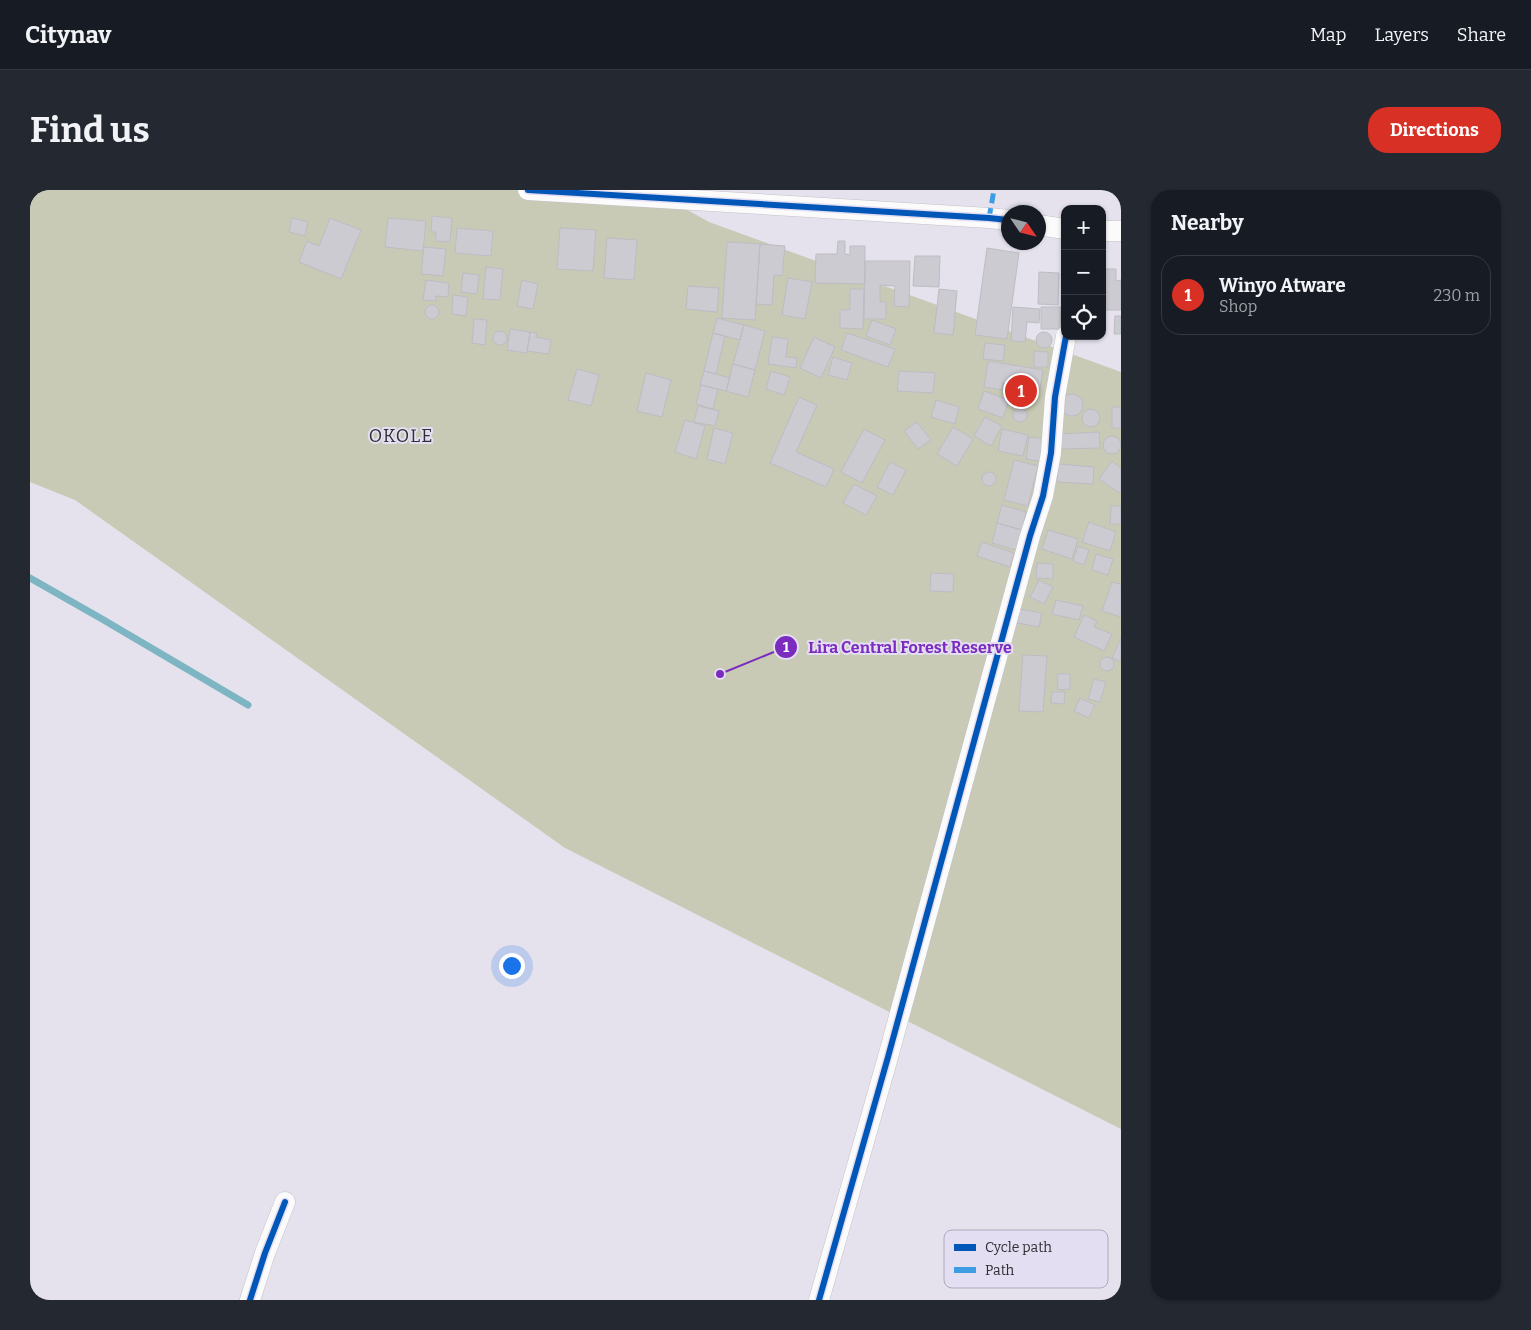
<!DOCTYPE html>
<meta charset="utf-8">
<style>
:root{--surface:#171b24;--page:#242831;--text:#f1f3f6;--muted:#9ea1a6;--line:#363941;--accent:#d93025}
body{margin:0;font-family:Bitter,serif;background:var(--page);color:var(--text)}
.controls{position:absolute;right:15px;top:15px;display:grid;overflow:hidden;border-radius:10px;box-shadow:0 1px 4px #0004}
.controls button{width:45px;height:45px;display:grid;place-items:center;padding:0;border:0;border-bottom:1px solid var(--line);background:var(--surface);color:var(--text);font:25px sans-serif}
.compass{position:absolute;left:971px;top:15px;width:45px;height:45px;border-radius:50%;background:var(--surface);box-shadow:0 1px 4px #0004;rotate:125deg}
.you{position:absolute;left:481px;top:775px;width:18px;height:18px;margin:-12px;border:4px solid #fff;border-radius:50%;background:#1a73e8;box-shadow:0 0 0 8px #1a73e833}
.badge{display:grid;place-items:center;width:32px;height:32px;border-radius:50%;background:var(--accent);color:#fff;font-size:16px;font-weight:700}
.pin{position:absolute;translate:-50% -50%;border:2px solid #fff;box-shadow:0 1px 5px #0006}
.list{margin:0;padding:0;list-style:none}
h2{display:flex;justify-content:space-between;align-items:center;height:65px;margin:0;padding:0 20px;font-size:21px}
h2 small{font-size:16px;font-weight:400;color:var(--muted)}
.list li{display:grid;grid-template-columns:32px 1fr auto;gap:15px;align-items:center;box-sizing:border-box;height:80px;margin:0 10px 10px;padding:0 10px;border:1px solid var(--line);border-radius:20px}
.list b{display:block;font-size:19px;white-space:nowrap}
.list p{margin:0;font-size:16px;white-space:nowrap;color:var(--muted)}
.list em{font-size:16px;font-style:normal;color:var(--muted)}
.icon{flex:none;width:28px;height:28px;fill:none;stroke:currentColor;stroke-width:2;stroke-linecap:round;stroke-linejoin:round}
.map{position:relative;flex:none;width:1091px;height:1110px;overflow:hidden;border-radius:20px}
header{display:flex;align-items:center;gap:30px;box-sizing:border-box;height:70px;padding:0 25px;background:var(--surface);border-bottom:1px solid var(--line)}
header strong{font-size:24px}
nav{display:flex;gap:28px;margin-inline-start:auto;font-size:18px}
.intro{display:flex;align-items:center;justify-content:space-between;box-sizing:border-box;height:120px;padding:0 30px}
h1{margin:0;font-size:35px}
.button{padding:12px 22px;border-radius:20px;background:var(--accent);color:#fff;font-size:18px;font-weight:700}
main{display:flex;gap:30px;padding:0 30px}
aside{flex:1;background:var(--surface);border-radius:20px;box-shadow:0 1px 4px #0004}
.map>svg:first-child{display:block}
.green{fill:#c8cab5}
.lines{fill:none;stroke-linecap:round;stroke-linejoin:round}
.stream{stroke:#7db6c2;stroke-width:7}
.building{fill:#cccbd2;stroke:#bdbcc3}
.street-casing{stroke:#c3c0c8;stroke-width:21}
.street{stroke:#fbfbfc;stroke-width:20}
.quiet{stroke:#3e9de2;stroke-width:5;stroke-dasharray:10 5;stroke-linecap:butt}
.cycleway-casing{stroke:#e3def1;stroke-width:9}
.cycleway{stroke:#0057b8;stroke-width:6}
.labels{text-anchor:middle;stroke-width:4;stroke-linejoin:round;paint-order:stroke}
.quarter-label{font-size:18px;letter-spacing:1px;fill:#302f36;stroke:#e3def1}
.key{fill:#e3def1;stroke:#adaab9;stroke-width:1}
.key-label{font-size:14px;fill:#302f36}
.leader{fill:none;stroke:#7b2cbf;stroke-width:2}
.callout-dot{fill:#7b2cbf;stroke:#e3def1;stroke-width:2}
.mark-label{font-size:15px;text-anchor:middle;font-weight:bold;fill:#fff}
.callout-label{font-size:16px;text-anchor:middle;font-weight:bold;fill:#7b2cbf;stroke:#e3def1;stroke-width:4;stroke-linejoin:round;paint-order:stroke}
</style>
<header>
<strong>Citynav</strong>
<nav><a>Map</a><a>Layers</a><a>Share</a></nav>
</header>
<div class="intro"><h1>Find us</h1><a class="button">Directions</a></div>
<main>
<div class="map">
<svg width="1091" height="1110" viewBox="0 0 1091 1110">
<rect width="100%" height="100%" fill="#e5e2ed"/>
<!-- green -->
<path class="green" d="M0 0H622L679 32 1091 182V939L535 658 45 310 0 292Z"/>
<g class="lines">
<!-- stream -->
<path class="stream" d="M0 388 72 429 218 515"/>
</g>
<!-- building -->
<path class="building" d="M402 26 422 28 420 52 406 51V42H401Z
M262 28 278 32 275 46 259 42Z
M300 28 331 40 311 89 269 72 277 51 289 56Z
M358 28 396 31 393 61 355 57Z
M427 38 463 41 461 66 425 63Z
M530 38 566 40 563 81 527 79Z
M577 48 607 50 604 90 574 88Z
M808 51H815V64L820 65V56H835V94L785 93 786 64H807Z
M697 52 730 54 725 130 692 128Z
M730 54 755 56 752 86 744 85 742 115 726 114Z
M394 57 416 59 413 86 391 84Z
M957 58 989 63 977 149 945 145Z
M885 66H910L909 97 883 96Z
M835 71H880L879 117 864 116 865 96 850 95V112H856V129H834Z
M456 77 473 79 470 110 453 109Z
M1072 79H1086V91L1091 90V120H1072Z
M1009 82 1029 83 1028 115 1008 114Z
M433 83 449 85 447 104 431 102Z
M758 88 782 92 775 129 752 125Z
M396 90 419 93 418 107 406 106V111L393 110Z
M492 90 508 94 503 119 487 116Z
M658 96 689 98 687 122 656 119Z
M820 99H834L833 139 810 138V120H820Z
M909 99 927 101 923 145 904 143Z
M423 105 438 107 436 126 422 124Z
M395 122a7 7 0 1 1 14 0a7 7 0 1 1-14 0Z
M983 117 1010 119 1009 133 997 132 995 152 981 151Z
M1011 117H1031L1030 139H1011Z
M1085 126H1091V144H1084Z
M687 128 714 135 710 150 683 143Z
M444 129 457 130 455 155 442 153Z
M842 130 866 139 860 155 836 146Z
M714 135 735 141 725 180 703 174Z
M480 139 500 142 497 163 477 160Z
M463 148a7 7 0 1 1 14 0a7 7 0 1 1-14 0Z
M1006 150a8 8 0 1 1 16 0a8 8 0 1 1-16 0Z
M500 142 507 143 506 147 521 150 519 164 497 161Z
M683 143 695 146 686 184 674 181Z
M817 143 865 159 858 177 811 160Z
M742 147 758 149 756 167 767 168 766 178 738 174Z
M784 147 805 157 791 188 770 178Z
M955 153 975 155 973 171 953 169Z
M1004 161 1018 162V177H1004Z
M803 167 822 173 817 190 798 185Z
M958 171 1013 180 1010 199 973 193 972 200 954 197Z
M703 174 725 180 718 207 696 201Z
M547 179 569 185 561 216 538 210Z
M674 181 700 188 696 201 670 195Z
M741 181 760 187 754 205 736 199Z
M869 181 905 183 903 203 867 201Z
M616 183 641 190 632 227 607 221Z
M671 195 688 199 683 219 666 214Z
M954 201 979 210 973 228 948 219Z
M1031 215a11 11 0 1 1 22 0a11 11 0 1 1-22 0Z
M769 207 787 215 766 262 804 279 796 297 740 273Z
M906 210 929 217 925 234 901 227Z
M668 216 689 221 685 236 664 232Z
M1082 217H1091V238H1082Z
M983 225a7 7 0 1 1 14 0a7 7 0 1 1-14 0Z
M1052 228a9 9 0 1 1 18 0a9 9 0 1 1-18 0Z
M955 227 972 236 961 256 944 246Z
M655 230 675 236 666 269 645 262Z
M887 232 901 250 888 259 874 241Z
M923 237 943 249 927 276 907 264Z
M684 238 703 243 695 274 677 269Z
M834 239 855 250 832 293 811 282Z
M972 239 998 245 993 266 968 261Z
M1069 242 1070 258 1029 259V244Z
M1073 255a9 9 0 1 1 18 0a9 9 0 1 1-18 0Z
M999 247 1018 249 1015 272 996 269Z
M984 270 1008 276 998 316 974 310Z
M1082 271 1091 278V300L1089 303 1069 289Z
M860 272 876 280 863 305 847 297Z
M1028 274 1064 277 1063 294 1027 292Z
M952 289a7 7 0 1 1 14 0a7 7 0 1 1-14 0Z
M824 294 847 306 836 325 813 313Z
M972 315 996 322 992 340 967 333Z
M1081 316H1091V334H1080Z
M1059 332 1086 342 1080 361 1052 352Z
M967 333 992 340 986 360 962 353Z
M1018 340 1048 349 1042 369 1012 359Z
M952 352 984 363 980 377 947 366Z
M1048 356 1059 360 1054 375 1043 371Z
M1066 364 1083 369 1078 385 1062 380Z
M1007 373 1023 374V389L1006 388Z
M901 383 924 384 923 402 900 401Z
M1009 390 1023 397 1014 414 1000 407Z
M1082 392 1091 394V427L1072 421Z
M1026 410 1053 416 1049 430 1022 424Z
M989 419 1012 423 1009 437 987 433Z
M1054 425 1067 431 1064 437 1082 444 1074 461 1044 447Z
M1091 448V472L1082 468Z
M993 465 1017 466 1013 522 989 521Z
M1070 474a7 7 0 1 1 14 0a7 7 0 1 1-14 0Z
M1027 484H1040V499L1028 500Z
M1064 489 1076 492 1070 512 1058 509Z
M1022 502H1035L1034 514 1021 513Z
M1050 508 1065 515 1059 528 1044 521Z"/>
<g class="lines">
<!-- street casing -->
<g class="street-casing">
<path id="street" d="M498 0 959 28 978 30
M1008 35 1035 39
M1072 41H1091
M220 1110 235 1063 255 1012
M789 1110 858 867 1000 346 1013 306 1021 263 1025 207 1036 146"/>
</g>
<!-- street -->
<use href="#street" class="street"/>
<!-- quiet -->
<path class="quiet" d="M959 28 964 0"/>
<!-- cycleway casing -->
<g class="cycleway-casing">
<path id="cycleway" d="M498 0 959 28 978 30
M220 1110 235 1063 255 1012
M789 1110 858 867 1000 346 1013 306 1021 263 1025 207 1036 146"/>
</g>
<!-- cycleway -->
<use href="#cycleway" class="cycleway"/>
</g>
<g class="labels">
<!-- quarter labels -->
<g class="quarter-label">
<text x="371" y="252">OKOLE</text>
</g>
</g>
<!-- legend -->
<rect x="914" y="1040" width="164" height="58" rx="8" class="key"/>
<rect x="924" y="1054" width="22" height="7" fill="#0057b8"/>
<rect x="924" y="1077" width="22" height="6" fill="#3e9de2"/>
<g class="key-label">
<text x="955" y="1062">Cycle path</text>
<text x="955" y="1085">Path</text>
</g>
<!-- callouts -->
<path class="leader" d="M690 484L756 457"/>
<g class="callout-dot">
<circle cx="690" cy="484" r="5"/>
<circle cx="756" cy="457" r="12"/>
</g>
<g class="mark-label">
<text x="756" y="462">1</text>
</g>
<g class="callout-label">
<text x="880" y="463">Lira Central Forest Reserve</text>
</g>
</svg>
<div class="controls">
<button>+</button>
<button>−</button>
<button><svg class="icon" aria-label="locate" viewBox="0 0 24 24"><circle cx="12" cy="12" r="6"/><path d="M12 2v4M12 18v4M2 12h4M18 12h4"/></svg></button>
</div>
<svg class="compass" viewBox="-18 -18 36 36"><path d="M0-13l5 13h-10z" fill="#e53935"/><path d="M0 13l5-13h-10z" fill="#9ea1a6"/></svg>
<div class="you"></div>
<div class="pin badge" style="left:991px;top:201px">1</div>
</div>
<aside>
<h2>Nearby<small></small></h2>
<ul class="list">
<li><span class="badge">1</span><div><b>Winyo Atware</b><p>Shop</p></div><em>230 m</em></li>
</ul>
</aside>
</main>
